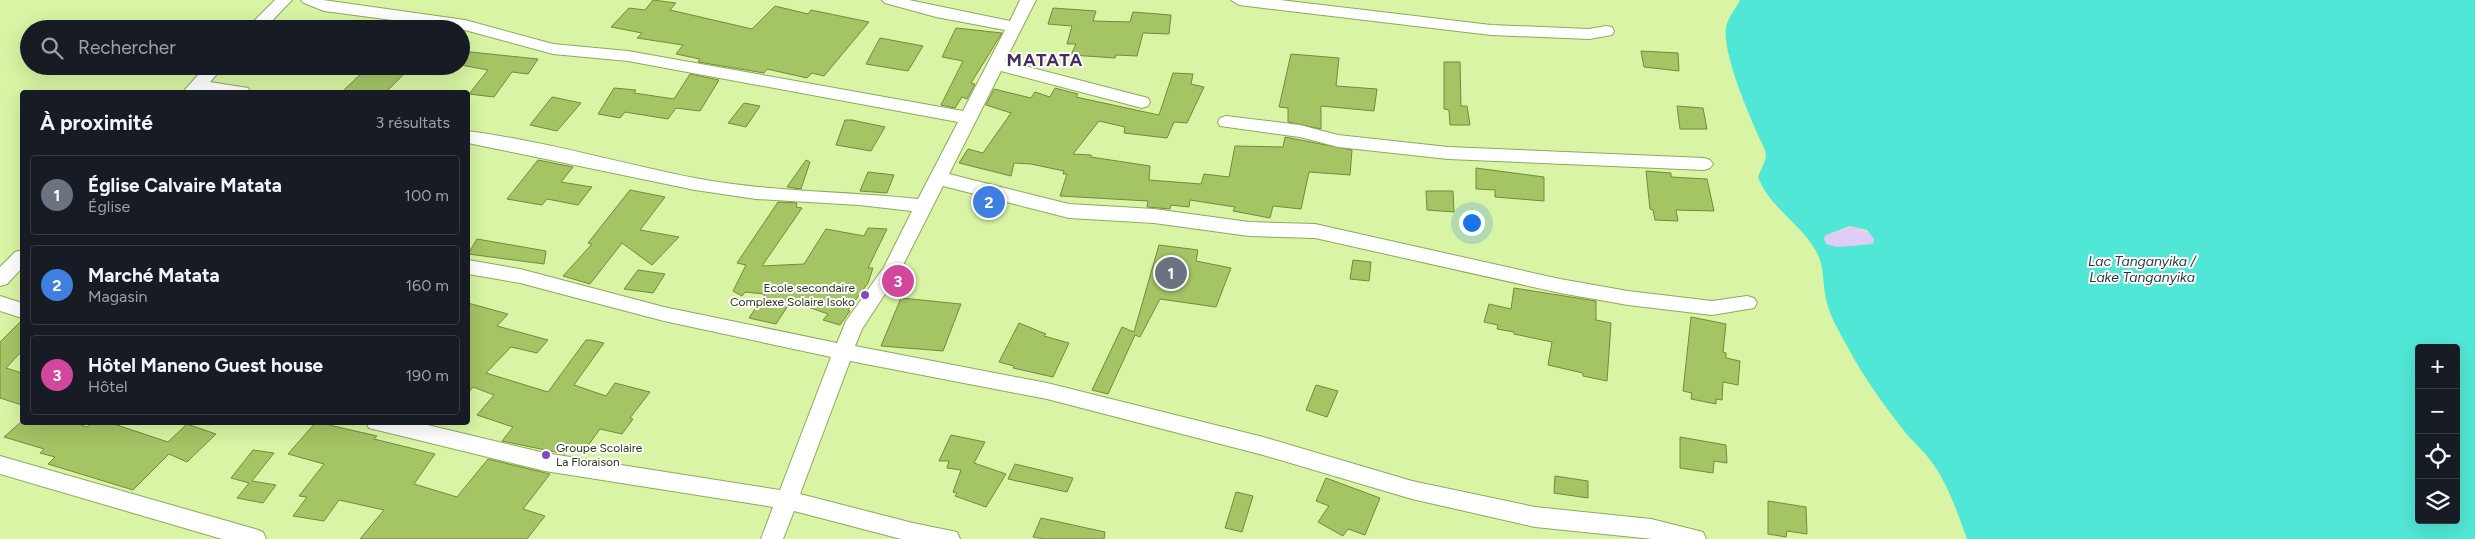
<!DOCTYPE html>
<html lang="fr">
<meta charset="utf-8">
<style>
:root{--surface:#171b24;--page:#20242c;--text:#f1f3f6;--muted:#9ea1a6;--line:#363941;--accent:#8449bf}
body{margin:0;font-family:Figtree,sans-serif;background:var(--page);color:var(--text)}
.controls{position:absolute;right:15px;bottom:15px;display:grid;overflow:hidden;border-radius:5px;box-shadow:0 5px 20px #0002}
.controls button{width:45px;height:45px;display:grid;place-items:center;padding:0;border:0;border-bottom:1px solid var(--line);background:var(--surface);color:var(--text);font:25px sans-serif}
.you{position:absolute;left:1471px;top:222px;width:18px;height:18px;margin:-12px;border:4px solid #fff;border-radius:50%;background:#1a73e8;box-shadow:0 0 0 8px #1a73e833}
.badge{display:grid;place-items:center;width:32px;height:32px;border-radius:50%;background:var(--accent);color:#fff;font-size:16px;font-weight:700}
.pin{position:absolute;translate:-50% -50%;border:2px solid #fff;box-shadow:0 1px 5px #0006}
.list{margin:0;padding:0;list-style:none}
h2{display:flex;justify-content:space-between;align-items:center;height:65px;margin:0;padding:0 20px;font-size:21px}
h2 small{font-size:16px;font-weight:400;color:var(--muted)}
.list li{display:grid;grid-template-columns:32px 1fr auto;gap:15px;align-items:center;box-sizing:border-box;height:80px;margin:0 10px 10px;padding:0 10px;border:1px solid var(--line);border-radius:5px}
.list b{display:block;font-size:19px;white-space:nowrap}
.list p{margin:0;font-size:16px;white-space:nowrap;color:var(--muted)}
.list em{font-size:16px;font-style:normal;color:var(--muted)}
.icon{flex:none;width:28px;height:28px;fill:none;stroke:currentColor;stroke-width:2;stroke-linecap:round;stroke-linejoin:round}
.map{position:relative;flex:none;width:2475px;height:539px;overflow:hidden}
.search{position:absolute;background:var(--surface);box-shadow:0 5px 20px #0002;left:20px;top:20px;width:450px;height:55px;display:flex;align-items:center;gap:12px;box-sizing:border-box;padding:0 18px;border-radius:28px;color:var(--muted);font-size:19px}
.panel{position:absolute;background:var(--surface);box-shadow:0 5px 20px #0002;left:20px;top:90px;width:450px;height:335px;border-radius:5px}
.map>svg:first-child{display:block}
.green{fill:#dfcdf8}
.water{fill:#51e7d6;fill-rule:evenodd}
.building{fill:#a5c464;stroke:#728a3d}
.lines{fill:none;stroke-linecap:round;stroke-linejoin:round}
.street-casing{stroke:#8fa95c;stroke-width:2}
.street{fill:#fff;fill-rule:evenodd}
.poi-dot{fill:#8449bf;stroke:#fff;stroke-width:2}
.labels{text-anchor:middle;stroke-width:4;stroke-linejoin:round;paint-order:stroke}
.poi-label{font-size:12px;fill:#2d3817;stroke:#fff;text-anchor:end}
.water-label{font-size:14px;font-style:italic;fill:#233c39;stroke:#fff}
.district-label{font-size:18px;font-weight:bold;letter-spacing:1px;fill:#472b65;stroke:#fff}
</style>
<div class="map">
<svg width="2475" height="539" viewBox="0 0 2475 539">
<rect width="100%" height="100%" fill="#d8f4a4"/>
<!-- green -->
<path class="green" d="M1853 226 1872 234 1874 239 1873 244 1837 247 1826 244 1824 238 1826 235Z"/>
<!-- water -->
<path class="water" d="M1740 0H2475V539H1967C1958 514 1947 481 1930 460 1923 450 1913 442 1905 432 1883 404 1862 375 1846 344 1838 330 1829 314 1826 299 1822 282 1825 267 1816 251 1801 224 1769 207 1758 177L1766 158 1765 150C1753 125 1722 55 1726 28 1727 19 1736 8 1740 0ZM1850 226 1867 230 1874 239 1873 244 1837 247 1826 244 1824 238 1826 235ZM2419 348H2456V520H2419Z"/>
<!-- building -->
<path class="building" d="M653 0 676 3 670 10 752 29 775 6 808 14 811 10 869 22 824 76 812 73 807 78 767 69 764 73 698 62 700 59 676 54 683 45 637 38 642 33 611 27 629 8 645 10Z
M1053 8 1096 11 1093 21 1130 22 1133 12 1171 15 1169 34 1143 33 1137 56 1116 55 1115 58 1071 55 1076 44H1067L1072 26 1048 24Z
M956 28 1002 33 971 83 975 84 967 99 962 97 955 108 941 105 963 61 942 57Z
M880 38 923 46 908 71 866 64Z
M461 51 538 59 528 74 512 72 494 97 469 94 488 70 461 65Z
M1641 51 1678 53 1679 71 1644 67Z
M1291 54 1339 58 1336 86 1377 89 1374 111 1321 106V129L1288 122V108L1279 107Z
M1444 62H1460L1461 106H1467L1470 125H1450L1449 110 1444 109Z
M369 66H383L407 71 386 92H342Z
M1173 73 1193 74 1191 84 1204 87 1187 123 1174 122 1167 138 1124 133 1125 127 1099 121 1073 154 1091 155V157L1150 166 1149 180 1201 184 1204 174 1229 177 1235 146 1283 147 1285 137 1352 150 1350 175 1309 172 1301 209 1273 206 1270 218 1233 211 1235 207 1190 200 1189 207 1171 205 1170 209 1147 207 1148 201 1060 196 1067 174H1063L1064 171 1031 164 1014 163 1011 176 959 163 968 149 983 153 1011 113 986 105 994 89 1031 98 1035 92 1050 97 1055 88 1078 94 1076 97 1159 115Z
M690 74 719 80 700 111 676 108 668 119 625 112 620 118 598 114 614 88 636 90 634 93 674 99Z
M552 97 581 103 557 131 530 125Z
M744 103 760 106 746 127 728 123Z
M1677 106 1703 108 1707 129H1680Z
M845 120H852L885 127 871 151 836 145Z
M538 160 573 167 561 182 592 187 578 205 547 199 542 205 507 199Z
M806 160 810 162 801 189 787 187Z
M1476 168 1544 177V201L1495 197V190L1476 189Z
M1646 171 1671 173V177L1707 179 1714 211 1676 210 1678 221 1655 220 1653 210 1650 209Z
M868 172 894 175 887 193 860 191Z
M630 190 665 197 640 230 679 237 652 265 622 243 590 284 563 276 592 244 588 243Z
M1426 191H1453L1454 212 1427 210Z
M778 202 797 203 796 207 802 208 762 266 804 264 826 229 864 236 868 228 887 229 868 268H873L868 283 848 310 850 311 840 325 823 320 828 314 791 301 776 324 749 318 765 294 745 292 742 296 733 291 746 265 737 263Z
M477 239 546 251 544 264 468 254Z
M1159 245 1198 250 1196 261 1231 268 1216 307 1160 299 1140 337 1135 335 1108 394 1092 390 1122 327 1134 332Z
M1353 260 1371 262 1369 281 1350 279Z
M638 270 665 274 653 293 624 289Z
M1514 288 1596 301V320L1611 323 1607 381 1583 376V373L1548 365 1552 342 1514 334V332L1497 329 1498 325 1484 322 1489 304 1511 309Z
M901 298 961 304 943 351 881 346Z
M468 303 508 314 497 326 548 340 537 353 511 347 486 373 548 392 586 340H591L604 343 574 385 606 396 615 383 650 392 630 418 633 419 622 434 600 429 584 451 570 448 565 454 502 441 513 427 477 415 494 395 473 387 468 393Z
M1691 317 1726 324 1723 352 1726 353V358L1740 361 1738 385 1723 382 1722 400 1716 399V404L1691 399 1692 393 1683 391Z
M22 320V351L6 368 22 373V405L0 398V342Z
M1019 323 1046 334 1044 336 1069 343 1053 377 1013 368 1014 366 999 362Z
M1316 385 1338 391 1327 417 1306 410Z
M21 422H73L87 427 92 422H108L168 442 187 424 216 434 187 462 169 454 133 490 48 464 55 457 40 453 44 449 4 437Z
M316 422 377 436 374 439 435 454 414 484 457 497 488 459 550 474 523 509 545 516 527 539H360L384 510 339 500 324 521 293 516 307 497 299 496 324 464 288 454Z
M951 435 985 442 974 463 1006 474 986 507 955 496 957 493 953 492 961 470 947 468 949 461H939Z
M1680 437 1726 445 1727 463 1714 461 1713 473 1680 468Z
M253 450 274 453 252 481 276 485 263 503 237 498 249 483 231 478Z
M1015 464 1073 478 1067 492 1008 479Z
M1555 476 1588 481V498L1554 493Z
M1326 478 1380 498 1365 535 1348 529 1343 536 1318 522 1329 506 1316 501Z
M1236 492 1253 496 1242 532 1225 528Z
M1768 501 1806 507 1807 534 1787 531 1786 537 1768 534Z
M1041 518 1105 532 1104 539H1044L1033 537Z"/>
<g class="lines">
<!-- street casing -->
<g class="street-casing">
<path id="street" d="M275 0H292L264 29H246Z
M301 0H323L465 20 553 44 628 51 963 111 1005 30 936 17 885 3 882 0H909L1010 21 1020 0H1036L1005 61 1148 98 1150 102 1148 106 1142 108 1001 71 949 174 1069 204 1154 209 1249 222 1315 224 1560 279 1628 291 1712 301 1747 296 1754 298 1757 303 1754 308 1712 315 1628 305 1560 293 1315 238 1249 236 1154 223 1069 218 943 186 900 271 862 329 855 346 1047 383 1263 437 1412 481 1535 507 1651 519 1703 532 1706 539H1653L1535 527 1412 499 1263 455 1047 399 850 361 800 494 913 523 957 532 960 539H901L794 511 783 539H761L773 507 545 471 369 428 366 422H415L545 453 780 490 831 357 664 321 520 283 468 274V260L520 269 664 307 837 343 846 321 884 267 912 211 859 205 756 199 695 190 468 143V131C544 141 619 163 695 178 768 192 844 191 918 199L958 122 628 61 553 54 461 29 324 11 304 3Z
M1231 0H1280L1491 25 1589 29 1606 26 1612 27 1614 31 1612 35 1589 39 1491 35 1239 5Z
M206 66H224L210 82 248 88 250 92H183Z
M1226 116 1300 125 1338 135 1448 147 1704 158 1710 160 1713 164 1710 168 1704 170 1448 159 1338 147 1300 137 1220 126 1218 122 1220 118Z
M22 250V268L7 284 0 286V267L15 252Z
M0 296 22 303V318L0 311Z
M0 456 255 529 263 532 266 539H222L0 474Z"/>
</g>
<!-- street -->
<use href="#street" class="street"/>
</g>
<!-- markers -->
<g class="poi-dot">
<circle cx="865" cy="295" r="5"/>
<circle cx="546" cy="455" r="5"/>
</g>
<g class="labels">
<!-- poi labels -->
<g class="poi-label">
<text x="855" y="292">Ecole secondaire<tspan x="855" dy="14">Complexe Solaire Isoko</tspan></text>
<text x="556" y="452" text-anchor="start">Groupe Scolaire<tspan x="556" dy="14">La Floraison</tspan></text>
</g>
<!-- water labels -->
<g class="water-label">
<text x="2142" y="266">Lac Tanganyika /<tspan x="2142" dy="16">Lake Tanganyika</tspan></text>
</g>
<!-- district labels -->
<g class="district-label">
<text x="1045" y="66">MATATA</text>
</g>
</g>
</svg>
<div class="controls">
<button>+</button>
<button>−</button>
<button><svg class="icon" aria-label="locate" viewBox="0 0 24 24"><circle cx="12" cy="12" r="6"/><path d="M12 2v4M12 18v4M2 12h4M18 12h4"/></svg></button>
<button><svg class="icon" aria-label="layers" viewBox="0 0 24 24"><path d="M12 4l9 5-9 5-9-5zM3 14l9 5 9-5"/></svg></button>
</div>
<div class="you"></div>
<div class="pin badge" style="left:1171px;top:273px;background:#6b7280">1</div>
<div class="pin badge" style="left:989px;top:202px;background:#3f7fe0">2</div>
<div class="pin badge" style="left:898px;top:281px;background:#d1479c">3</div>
<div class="search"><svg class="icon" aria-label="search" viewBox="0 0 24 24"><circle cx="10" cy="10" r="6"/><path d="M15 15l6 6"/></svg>Rechercher</div>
<section class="panel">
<h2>À proximité<small>3 résultats</small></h2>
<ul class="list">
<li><span class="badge" style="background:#6b7280">1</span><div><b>Église Calvaire Matata</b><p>Église</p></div><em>100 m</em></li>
<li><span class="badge" style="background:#3f7fe0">2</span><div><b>Marché Matata</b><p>Magasin</p></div><em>160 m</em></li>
<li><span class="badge" style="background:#d1479c">3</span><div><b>Hôtel Maneno Guest house</b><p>Hôtel</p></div><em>190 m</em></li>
</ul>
</section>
</div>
